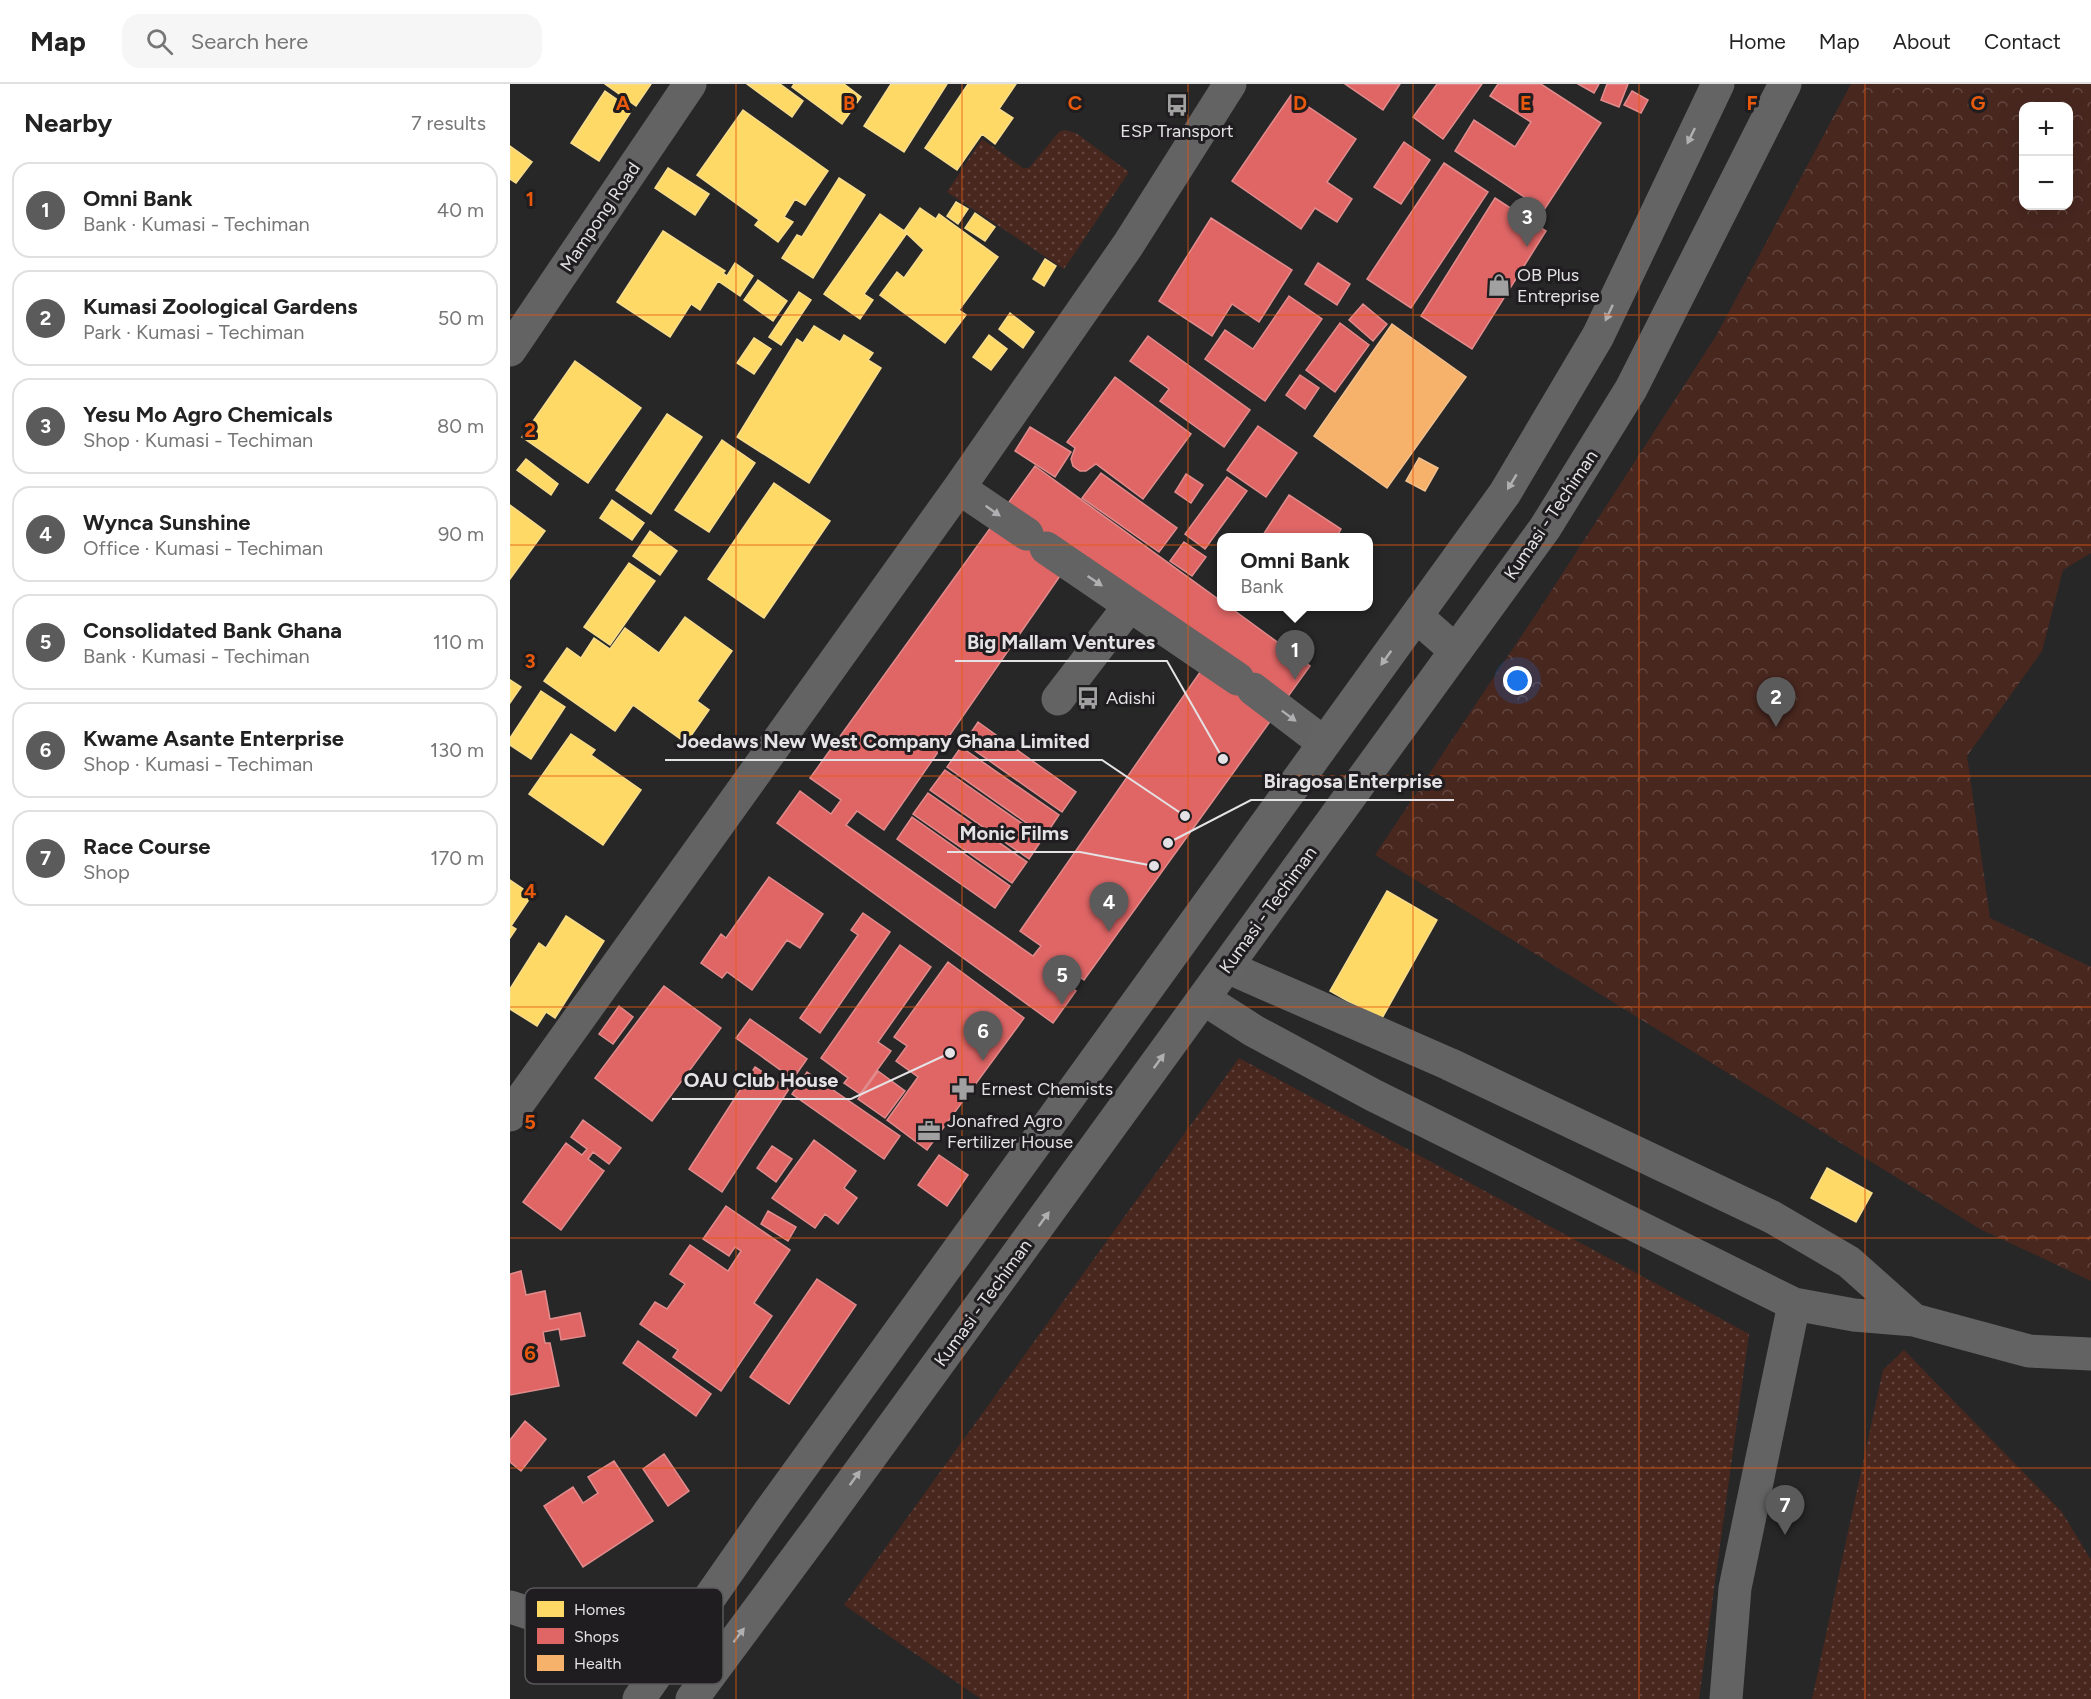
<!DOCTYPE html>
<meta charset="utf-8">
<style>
:root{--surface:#fff;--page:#f6f6f6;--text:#222;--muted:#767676;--line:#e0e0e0;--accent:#5c5b5c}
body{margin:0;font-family:Figtree,sans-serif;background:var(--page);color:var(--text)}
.controls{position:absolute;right:18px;top:18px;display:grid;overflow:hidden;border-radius:12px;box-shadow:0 6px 24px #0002}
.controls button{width:54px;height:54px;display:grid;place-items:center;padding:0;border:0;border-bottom:2px solid var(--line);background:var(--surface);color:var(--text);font:30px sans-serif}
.you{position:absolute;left:1008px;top:597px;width:21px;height:21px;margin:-15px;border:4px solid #fff;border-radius:50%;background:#1a73e8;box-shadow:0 0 0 9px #1a73e833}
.badge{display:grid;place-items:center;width:39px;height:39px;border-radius:50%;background:var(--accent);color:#fff;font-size:20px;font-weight:700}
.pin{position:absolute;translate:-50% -50px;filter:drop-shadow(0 2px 3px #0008)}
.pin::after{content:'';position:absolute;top:32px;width:21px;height:18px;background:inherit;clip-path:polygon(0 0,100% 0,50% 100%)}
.popup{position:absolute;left:707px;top:449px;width:156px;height:78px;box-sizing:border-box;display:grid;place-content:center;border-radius:12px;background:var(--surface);filter:drop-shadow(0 2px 4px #0005);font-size:20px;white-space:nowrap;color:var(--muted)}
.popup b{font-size:22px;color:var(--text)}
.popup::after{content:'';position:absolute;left:50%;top:100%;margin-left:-12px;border:12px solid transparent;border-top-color:var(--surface)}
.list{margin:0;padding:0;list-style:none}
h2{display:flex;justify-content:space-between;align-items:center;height:78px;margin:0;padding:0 24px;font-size:26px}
h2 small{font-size:20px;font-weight:400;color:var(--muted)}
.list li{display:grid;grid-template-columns:39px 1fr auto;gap:18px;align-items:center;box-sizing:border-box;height:96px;margin:0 12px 12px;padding:0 12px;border:2px solid var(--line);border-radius:18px}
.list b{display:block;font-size:22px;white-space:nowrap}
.list p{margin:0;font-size:20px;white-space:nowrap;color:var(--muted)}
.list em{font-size:20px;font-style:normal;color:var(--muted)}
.icon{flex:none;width:33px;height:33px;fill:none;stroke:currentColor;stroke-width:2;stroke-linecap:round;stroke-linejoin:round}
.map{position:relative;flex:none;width:1581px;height:1615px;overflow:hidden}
header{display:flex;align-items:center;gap:36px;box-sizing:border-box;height:84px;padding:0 30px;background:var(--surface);border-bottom:2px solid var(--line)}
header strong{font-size:28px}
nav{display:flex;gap:33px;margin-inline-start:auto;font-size:21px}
.search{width:420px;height:54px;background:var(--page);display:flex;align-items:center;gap:15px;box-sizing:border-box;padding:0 21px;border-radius:18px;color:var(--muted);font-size:22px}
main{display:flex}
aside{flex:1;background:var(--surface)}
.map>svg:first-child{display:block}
.grass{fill:url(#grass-dots)}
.forest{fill:url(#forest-crowns);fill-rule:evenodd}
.homes{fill:#ffd966;stroke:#f7dc8c;stroke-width:1.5}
.shops{fill:#e06666;stroke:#e18b8c;stroke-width:1.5;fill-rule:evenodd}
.health{fill:#f6b26b;stroke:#f1c08f;stroke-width:1.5}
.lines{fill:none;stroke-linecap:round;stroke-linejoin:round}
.minor{stroke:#636364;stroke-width:33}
.major{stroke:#646464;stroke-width:33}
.oneway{fill:#b1b0b1}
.oneway2{fill:#b0afb1}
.grid{fill:none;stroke:#e8590c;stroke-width:1.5;stroke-opacity:0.55}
.labels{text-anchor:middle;stroke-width:6;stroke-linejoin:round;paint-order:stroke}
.poi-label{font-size:18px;fill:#e4e2e4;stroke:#1f1d1f;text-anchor:start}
.street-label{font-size:18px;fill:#e4e2e4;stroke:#1f1d1f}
.key{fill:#1f1d1f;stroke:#5a585a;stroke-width:1.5}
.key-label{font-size:16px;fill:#e4e2e4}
.grid-label{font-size:20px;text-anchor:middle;font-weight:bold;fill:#e8590c;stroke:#1f1d1f;stroke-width:6;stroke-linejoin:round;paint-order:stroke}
.leader{fill:none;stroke:#e4e2e4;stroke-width:2}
.callout-dot{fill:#e4e2e4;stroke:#1f1d1f;stroke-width:2}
.callout-label{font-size:20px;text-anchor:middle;font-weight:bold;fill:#e4e2e4;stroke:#1f1d1f;stroke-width:6;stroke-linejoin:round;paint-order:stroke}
</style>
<header>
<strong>Map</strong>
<div class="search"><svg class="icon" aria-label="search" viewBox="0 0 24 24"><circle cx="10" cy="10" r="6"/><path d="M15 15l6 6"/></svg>Search here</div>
<nav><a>Home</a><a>Map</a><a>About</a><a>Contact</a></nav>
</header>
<main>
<aside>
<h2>Nearby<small>7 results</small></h2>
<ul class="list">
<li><span class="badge">1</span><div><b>Omni Bank</b><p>Bank · Kumasi - Techiman</p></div><em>40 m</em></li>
<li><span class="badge">2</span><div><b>Kumasi Zoological Gardens</b><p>Park · Kumasi - Techiman</p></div><em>50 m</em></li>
<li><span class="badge">3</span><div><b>Yesu Mo Agro Chemicals</b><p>Shop · Kumasi - Techiman</p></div><em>80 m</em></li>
<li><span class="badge">4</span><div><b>Wynca Sunshine</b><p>Office · Kumasi - Techiman</p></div><em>90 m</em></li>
<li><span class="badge">5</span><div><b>Consolidated Bank Ghana</b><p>Bank · Kumasi - Techiman</p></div><em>110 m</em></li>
<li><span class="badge">6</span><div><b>Kwame Asante Enterprise</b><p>Shop · Kumasi - Techiman</p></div><em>130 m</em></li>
<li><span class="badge">7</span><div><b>Race Course</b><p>Shop</p></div><em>170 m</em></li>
</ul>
</aside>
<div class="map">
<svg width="1581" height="1615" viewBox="0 0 1581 1615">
<defs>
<pattern id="grass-dots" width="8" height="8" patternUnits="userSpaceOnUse" patternTransform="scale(1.5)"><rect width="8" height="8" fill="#48271f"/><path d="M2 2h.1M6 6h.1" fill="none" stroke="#62463f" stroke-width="1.8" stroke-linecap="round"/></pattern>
<pattern id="forest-crowns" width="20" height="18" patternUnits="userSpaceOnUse" patternTransform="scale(1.5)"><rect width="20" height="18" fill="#48271f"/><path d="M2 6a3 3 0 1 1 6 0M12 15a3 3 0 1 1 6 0" fill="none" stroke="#62463f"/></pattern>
</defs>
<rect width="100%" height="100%" fill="#272727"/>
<!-- grass -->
<path class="grass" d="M555 46 566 49 619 88 554 185 437 108 472 55 513 84H519L549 48Z
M729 974 1239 1250 1189 1615H471L334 1521Z
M1394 1266 1552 1428 1581 1476V1615H1302L1373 1286Z"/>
<!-- forest -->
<path class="forest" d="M1341 0H1581V469L1553 486 1532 567 1457 672 1480 834 1581 883V1197L1470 1145 865 771 1036 515 1206 252ZM1514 22H1558V122H1514Z"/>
<!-- homes -->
<path class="homes" d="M95 0H141L126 22Z
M237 0H270L293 17 282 33Z
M284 0H334L351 13 332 40 282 3Z
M381 0H437L394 68 354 42Z
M458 0H506L489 25 503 34 485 60 472 50 447 86 415 64Z
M95 7 122 26 89 77 61 59Z
M233 26 318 87 295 121 285 115 274 133 283 138 268 158 245 141 249 136 187 91Z
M0 62 22 78 6 99 0 95Z
M158 84 199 110 185 131 145 104Z
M329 94 355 111 303 194 272 174 287 151 292 153Z
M446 118 458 125 448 140 437 132Z
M410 124 426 135 429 130 488 173 449 226 456 231 435 259 370 211 387 188 394 194 414 166 394 147Z
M465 129 485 143 475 157 455 144Z
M370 130 397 149 354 210 363 216 350 235 314 210Z
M153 147 215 187 213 189 217 192 225 179 243 192 230 212 208 197 190 226 181 220 160 253 107 218Z
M535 175 546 182 534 202 523 195Z
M248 196 277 217 263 237 234 216Z
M289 208 301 216 271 261 259 253Z
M500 229 524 248 513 264 489 245Z
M304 242 330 258 334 251 363 269 358 276 371 284 299 399 227 353 287 255 293 259Z
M479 251 497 265 481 286 463 273Z
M244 254 261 265 244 290 227 279Z
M65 277 131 324 78 399 12 353Z
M157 330 192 353 141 430 106 406Z
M212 356 245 379 199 448 165 426Z
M16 375 48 400 41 411 7 386Z
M264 399 320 437 254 534 198 495Z
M102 416 134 439 122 456 90 434Z
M0 421 35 447 0 495Z
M140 447 167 467 150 491 123 472Z
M119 479 145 497 100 561 74 543Z
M175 533 222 567 187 617 199 626 176 659 123 621 105 647 34 597 57 564 71 574 84 554 100 565 115 544 149 569Z
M0 596 11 603 0 619Z
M31 607 55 623 21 675 0 661V654Z
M61 650 85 666 81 671 131 706 93 761 19 710Z
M0 796 22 811 1 842 6 845 0 854Z
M877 807 927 836 871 936 820 907Z
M56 832 94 857 45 934 36 928 27 942 0 925V905L29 859 36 864Z
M1317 1084 1362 1109 1346 1138 1301 1114Z"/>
<!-- shops -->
<path class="shops" d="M835 0H890L873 26Z
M927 0H972L933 55 903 33Z
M988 0H1031L1091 39 1034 126 945 67 964 36 1005 63 1021 38 980 12Z
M1068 0H1089L1084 9Z
M1097 0H1118L1109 23 1091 16Z
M1122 7 1138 16 1131 29 1114 21Z
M781 11 846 55 817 98 842 115 827 138 805 124 791 145 722 97Z
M894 58 920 76 891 120 864 103Z
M934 79 978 108 901 224 857 195Z
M985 114 1036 147 962 265 911 232Z
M701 134 782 186 749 238 722 220 702 252 649 217Z
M808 179 840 200 827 221 795 200Z
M779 212 812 235 755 317 695 275 715 246 743 265Z
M853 220 877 240 863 257 839 236Z
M830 239 859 261 825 308 796 286Z
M638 252 740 326 714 363 650 317 659 305 620 277Z
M790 291 809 304 795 325 776 311Z
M605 293 681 350 633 415 586 380 576 387H570L563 382 561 375 565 364 557 358Z
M748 342 787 369 756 413 717 386Z
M520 343 561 368 545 393 505 367Z
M525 382 712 518V522H718L800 582 574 896 545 876 538 886 566 907 543 939 267 739 290 707 321 730 331 716 300 694ZM552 489 693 584 510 847 531 862 523 872 336 741 347 727 374 746Z
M591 389 667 444 649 468 572 414Z
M676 390 693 401 681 419 665 408Z
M717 393 737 407 695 465 675 450Z
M779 411 831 445 826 454H751Z
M674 458 696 473 682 492 660 477Z
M468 638 566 708 552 728 454 659Z
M451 663 549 731 535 752 437 683Z
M435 686 533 754 519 775 420 706Z
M418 709 517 778 502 799 403 730Z
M402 733 500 802 485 824 387 755Z
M259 793 313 830 290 864 277 856 242 906 217 888 212 894 191 879 211 850 216 854Z
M353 829 380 848 310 949 290 934 348 851 341 846Z
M390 861 421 883 368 958 381 967 350 1010 334 999 338 994 311 974Z
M438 878 514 934 417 1066 377 1036 408 993 386 977 397 962 384 953Z
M154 902 211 944 142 1037 85 994Z
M109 922 123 933 103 960 89 950Z
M240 935 297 975 283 995 226 954Z
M245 983 279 1005 212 1108 179 1085Z
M368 987 395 1007 375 1034 348 1015Z
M297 988 390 1052 374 1075 282 1010Z
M73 1036 111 1064 99 1080 83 1068 78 1075 94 1087 51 1146 13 1118 56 1059 72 1071 77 1065 61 1053Z
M304 1056 346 1087 334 1104 347 1114 328 1140 315 1130 305 1144 262 1114Z
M262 1062 282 1075 266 1098 247 1084Z
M429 1071 458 1091 437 1122 408 1101Z
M216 1122 280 1166 244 1219 262 1232 211 1307 163 1273 168 1266 130 1240 145 1218 157 1225 175 1200 160 1190 180 1161 218 1187 231 1167 225 1163 219 1172 193 1155Z
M258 1127 286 1143 278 1157 251 1140Z
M11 1187 16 1211 35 1207 40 1235 70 1229 75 1252 51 1256 49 1245 33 1248 35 1259H40L49 1302 0 1311V1190Z
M307 1195 346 1221 279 1320 240 1293Z
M128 1257 201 1310 186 1332 113 1279Z
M15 1337 36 1355 11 1387 0 1378V1356Z
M154 1370 179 1407 158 1422 133 1385Z
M104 1377 143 1437 73 1483 34 1422 63 1403 73 1419 88 1409 78 1393Z"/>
<!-- health -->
<path class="health" d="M882 240 956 293 877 404 804 352Z
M909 374 928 384 915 407 896 397Z"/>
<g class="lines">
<!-- minor -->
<path class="minor" d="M0 266 180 0
M449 404 517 450
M536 464 728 595
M743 605 814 659
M548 615 620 521
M717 883 939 980 1262 1133 1339 1178 1404 1236
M694 915 744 947 863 1011 1284 1220 1344 1231 1404 1236 1519 1267 1581 1270
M0 1031 449 404 618 161 720 0
M0 1523 157 1574
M1216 1615 1225 1504 1284 1220"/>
<!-- major -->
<path class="major" d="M906 532 946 567
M129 1615 260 1427 995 409 1088 252 1208 0
M182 1615 308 1445 1035 444 1121 305 1275 0"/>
</g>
<!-- one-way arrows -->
<defs><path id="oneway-solid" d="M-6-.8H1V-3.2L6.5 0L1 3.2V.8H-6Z" transform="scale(1.5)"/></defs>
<g class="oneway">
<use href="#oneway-solid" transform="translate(1181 52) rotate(116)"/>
<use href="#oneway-solid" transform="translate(1099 229) rotate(115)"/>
<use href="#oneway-solid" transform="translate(1002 398) rotate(121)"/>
<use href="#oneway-solid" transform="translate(876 574) rotate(126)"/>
<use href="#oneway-solid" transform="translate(649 977) rotate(-54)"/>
<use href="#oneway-solid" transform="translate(534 1135) rotate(-54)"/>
<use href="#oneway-solid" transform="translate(345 1394) rotate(-54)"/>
<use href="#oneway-solid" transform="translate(229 1551) rotate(-53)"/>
</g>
<g class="oneway2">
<use href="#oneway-solid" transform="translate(483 427) rotate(35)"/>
<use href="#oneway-solid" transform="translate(585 497) rotate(34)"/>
<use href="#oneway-solid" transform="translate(779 632) rotate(37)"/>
</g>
<!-- grid -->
<path class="grid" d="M226 0V1615M452 0V1615M678 0V1615M903 0V1615M1129 0V1615M1355 0V1615M0 231H1581M0 461H1581M0 692H1581M0 923H1581M0 1154H1581M0 1384H1581"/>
<!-- icons -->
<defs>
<g id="bus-bare" transform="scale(1.8)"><path d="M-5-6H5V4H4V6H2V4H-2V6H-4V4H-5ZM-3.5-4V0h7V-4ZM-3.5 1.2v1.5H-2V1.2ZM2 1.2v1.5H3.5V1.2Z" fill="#a2a1a2" stroke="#1f1d1f" stroke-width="2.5" paint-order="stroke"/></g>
<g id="shop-bare" transform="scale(1.8)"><path d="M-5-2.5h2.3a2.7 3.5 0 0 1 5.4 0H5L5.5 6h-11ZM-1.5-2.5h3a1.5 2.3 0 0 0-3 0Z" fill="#a2a1a2" stroke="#1f1d1f" stroke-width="2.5" paint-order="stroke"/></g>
<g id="pharmacy-bare" transform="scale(1.8)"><path d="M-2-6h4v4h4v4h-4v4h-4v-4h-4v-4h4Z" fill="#a2a1a2" stroke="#1f1d1f" stroke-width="2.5" paint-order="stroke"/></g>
<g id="office-bare" transform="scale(1.8)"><path d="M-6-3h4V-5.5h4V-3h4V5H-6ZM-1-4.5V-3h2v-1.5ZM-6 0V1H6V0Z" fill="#a2a1a2" stroke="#1f1d1f" stroke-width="2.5" paint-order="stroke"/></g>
</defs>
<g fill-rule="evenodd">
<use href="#bus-bare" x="667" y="21"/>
<use href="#shop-bare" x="989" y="201"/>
<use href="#bus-bare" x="578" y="614"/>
<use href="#pharmacy-bare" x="453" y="1005"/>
<use href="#office-bare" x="419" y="1047"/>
</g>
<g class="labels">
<!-- poi labels -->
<g class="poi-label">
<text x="667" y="53" text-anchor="middle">ESP Transport</text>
<text x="1007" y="197">OB Plus<tspan x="1007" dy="21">Entreprise</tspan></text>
<text x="596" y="620">Adishi</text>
<text x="471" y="1011">Ernest Chemists</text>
<text x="437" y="1043">Jonafred Agro<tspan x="437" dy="21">Fertilizer House</tspan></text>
</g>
<!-- street labels -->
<g class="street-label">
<text transform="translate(90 133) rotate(-56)" y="6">Mampong Road</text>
<text transform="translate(1041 431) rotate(-56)" y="6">Kumasi - Techiman</text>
<text transform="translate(758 826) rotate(-54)" y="6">Kumasi - Techiman</text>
<text transform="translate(473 1219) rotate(-54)" y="6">Kumasi - Techiman</text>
</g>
</g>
<!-- legend -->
<rect x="15" y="1504" width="198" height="96" rx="9" class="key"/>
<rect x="27" y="1517" width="27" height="16" fill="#ffd966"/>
<rect x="27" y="1544" width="27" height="16" fill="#e06666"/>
<rect x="27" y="1571" width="27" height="16" fill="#f6b26b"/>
<g class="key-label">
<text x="64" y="1531">Homes</text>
<text x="64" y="1558">Shops</text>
<text x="64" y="1585">Health</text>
</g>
<g class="grid-label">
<text x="113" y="26">A</text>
<text x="339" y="26">B</text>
<text x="565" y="26">C</text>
<text x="790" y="26">D</text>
<text x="1016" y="26">E</text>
<text x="1242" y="26">F</text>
<text x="1468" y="26">G</text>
<text x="20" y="122">1</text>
<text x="20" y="353">2</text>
<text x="20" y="584">3</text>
<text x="20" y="814">4</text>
<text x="20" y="1045">5</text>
<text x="20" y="1276">6</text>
</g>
<!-- callouts -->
<path class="leader" d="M713 675L657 577H445M675 732L592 676H155M658 759L741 716H944M644 782L570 768H437M440 969L341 1015H162"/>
<g class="callout-dot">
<circle cx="713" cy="675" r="6"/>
<circle cx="675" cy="732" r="6"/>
<circle cx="658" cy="759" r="6"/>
<circle cx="644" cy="782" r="6"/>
<circle cx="440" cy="969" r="6"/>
</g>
<g class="callout-label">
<text x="551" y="565">Big Mallam Ventures</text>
<text x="373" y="664">Joedaws New West Company Ghana Limited</text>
<text x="843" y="704">Biragosa Enterprise</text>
<text x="504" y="756">Monic Films</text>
<text x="251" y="1003">OAU Club House</text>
</g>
</svg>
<div class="controls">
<button>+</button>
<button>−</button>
</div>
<div class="you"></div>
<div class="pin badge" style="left:785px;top:596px">1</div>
<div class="popup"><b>Omni Bank</b>Bank</div>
<div class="pin badge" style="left:1266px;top:643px">2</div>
<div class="pin badge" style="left:1017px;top:163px">3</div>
<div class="pin badge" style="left:599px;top:848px">4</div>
<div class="pin badge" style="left:552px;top:921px">5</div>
<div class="pin badge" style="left:473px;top:977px">6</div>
<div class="pin badge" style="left:1275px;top:1451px">7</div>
</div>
</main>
